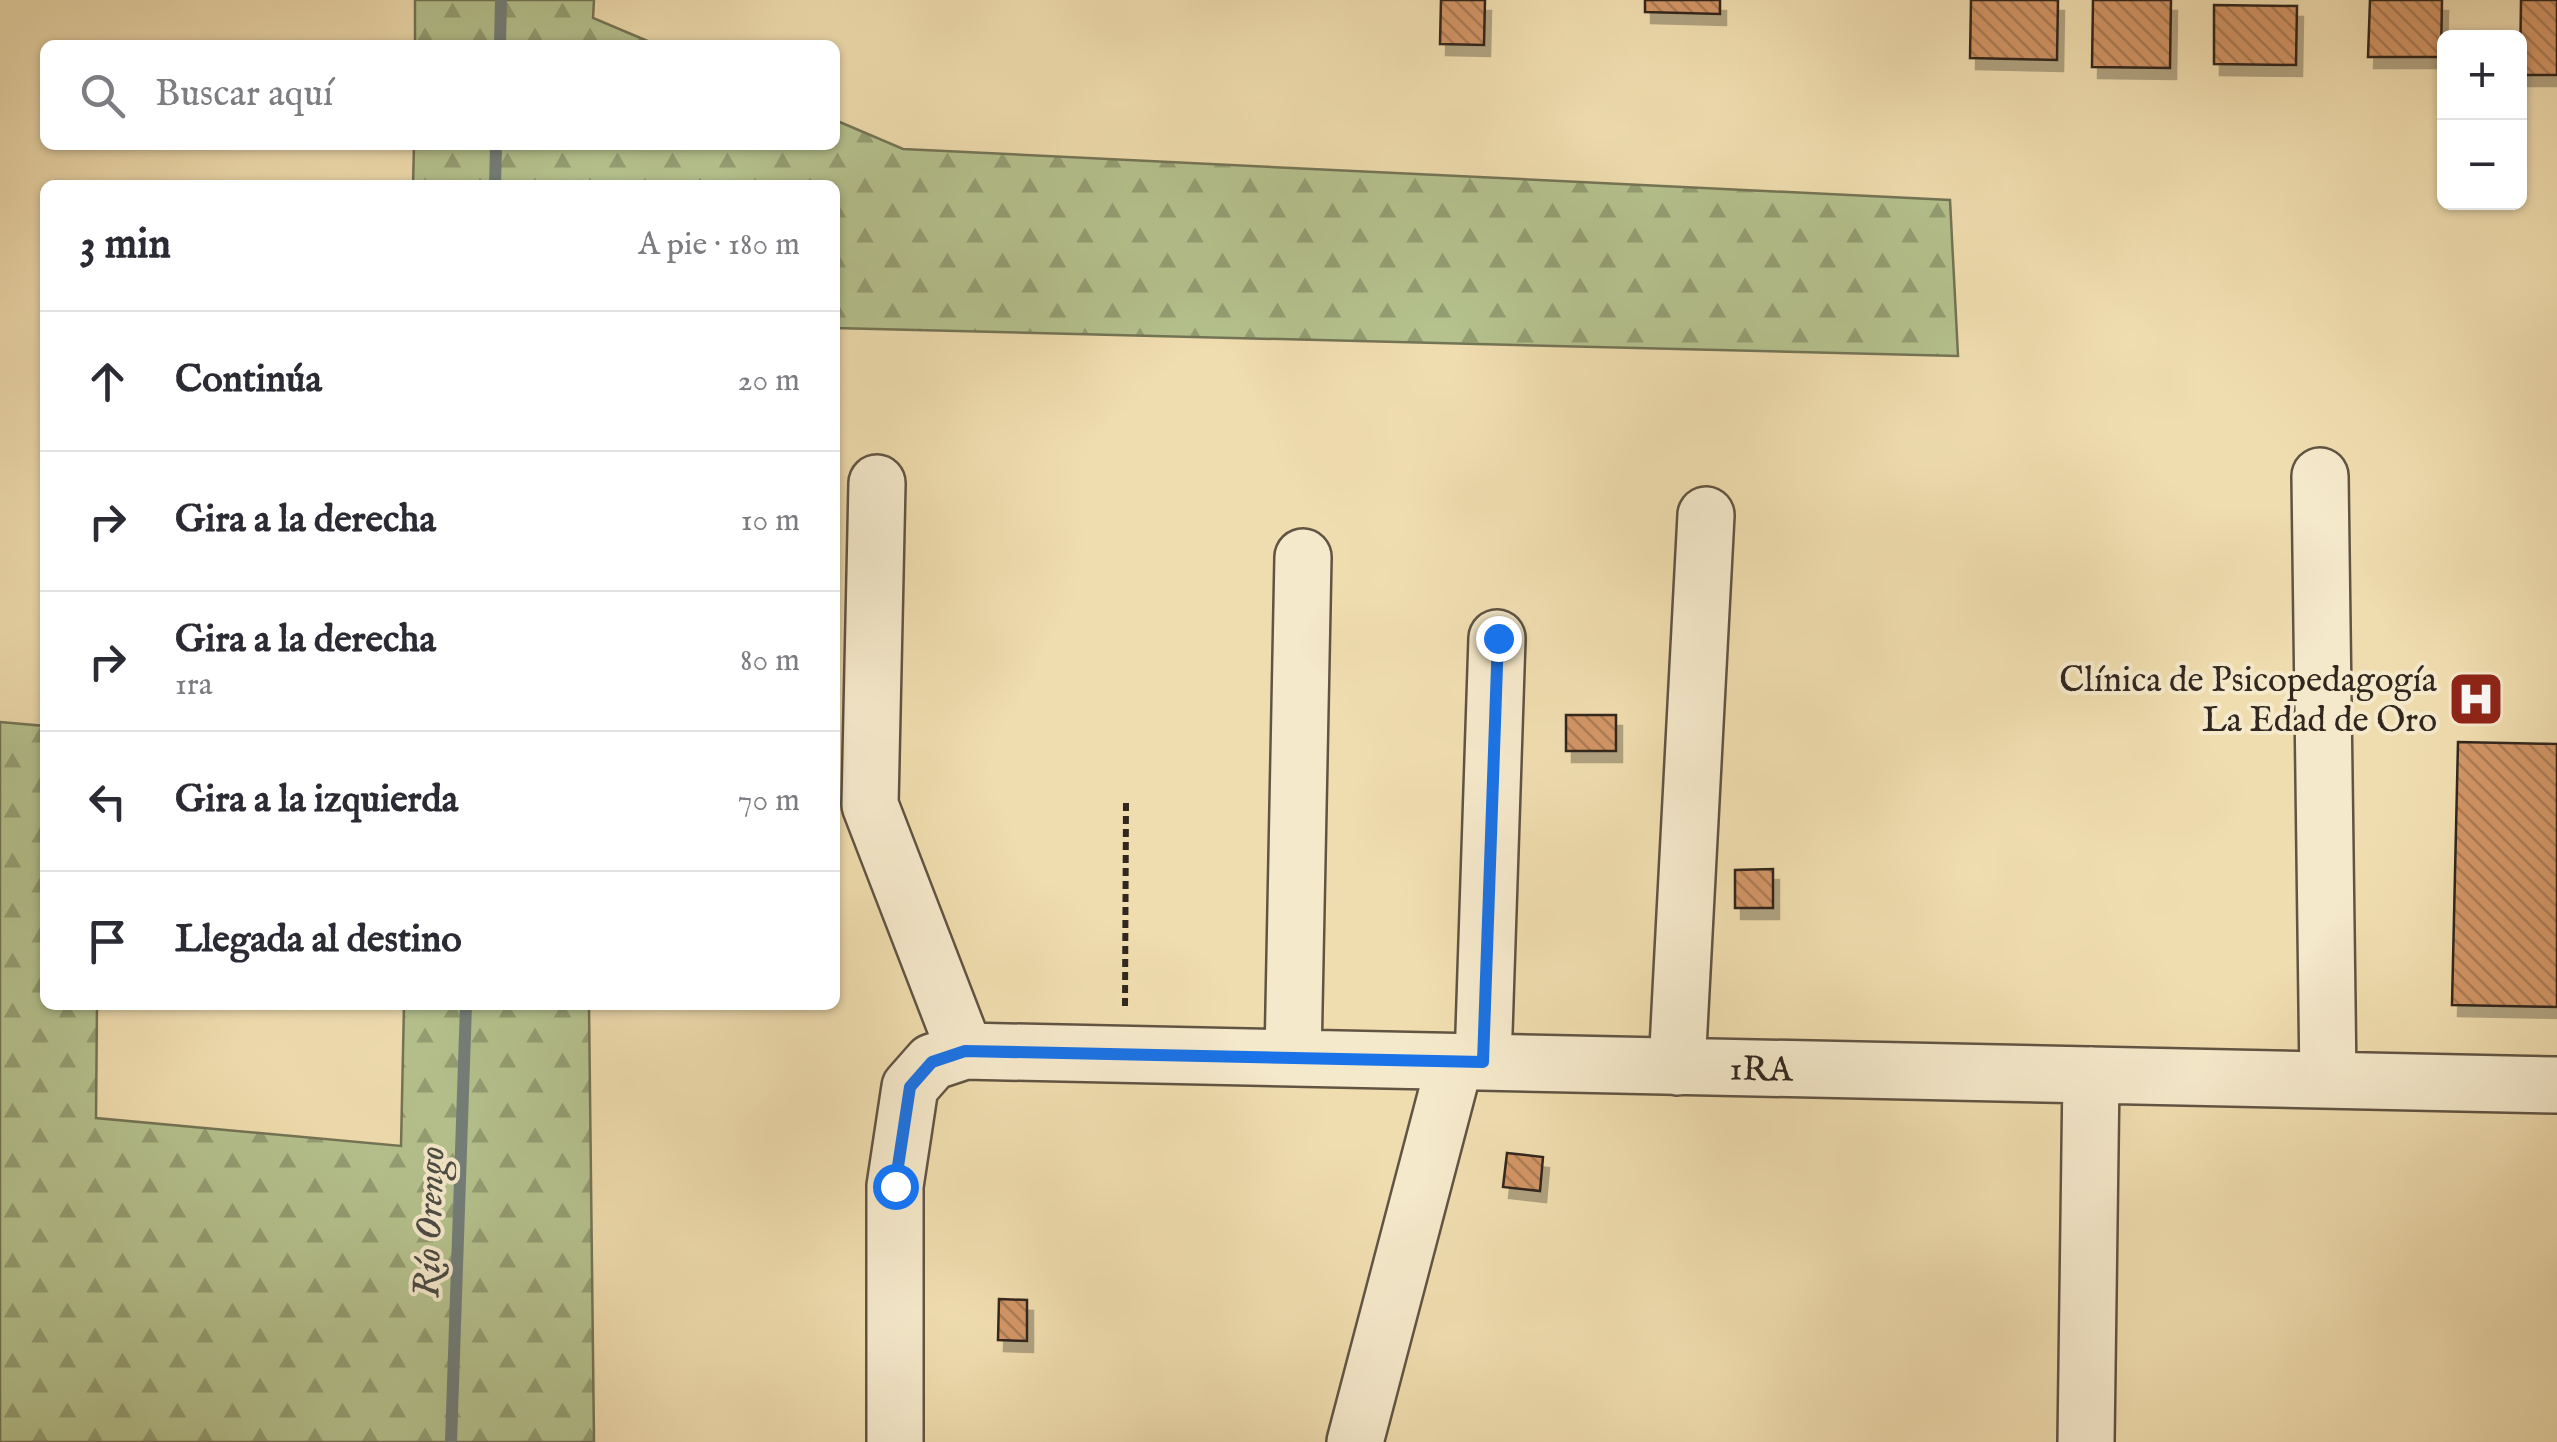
<!DOCTYPE html>
<html lang="es">
<meta charset="utf-8">
<style>
:root{--surface:#fff;--page:#f2f2f3;--text:#2b2b33;--muted:#7c7c81;--line:#e1e1e2}
body{margin:0;font-family:"IM FELL English",serif;background:var(--page);color:var(--text)}
.controls{position:absolute;right:30px;top:30px;display:grid;overflow:hidden;border-radius:15px;box-shadow:0 2px 8px #0004}
.controls button{width:90px;height:90px;display:grid;place-items:center;padding:0;border:0;border-bottom:2px solid var(--line);background:var(--surface);color:var(--text);font:50px sans-serif}
.stop{position:absolute;width:30px;height:30px;margin:-22px;border:8px solid #1a73e8;border-radius:50%;background:#fff}
.stop.end{background:#1a73e8;border-color:#fff;box-shadow:0 2px 10px #0008}
.list{margin:0;padding:0;list-style:none}
h2{display:flex;justify-content:space-between;align-items:center;height:130px;margin:0;padding:0 40px;font-size:42px}
h2 small{font-size:32px;font-weight:400;color:var(--muted)}
.list li{display:grid;grid-template-columns:65px 1fr auto;gap:30px;align-items:center;box-sizing:border-box;height:140px;padding:0 40px;border-top:2px solid var(--line)}
.list b{display:block;font-size:38px;white-space:nowrap}
.list p{margin:0;font-size:32px;white-space:nowrap;color:var(--muted)}
.list em{font-size:32px;font-style:normal;color:var(--muted)}
.icon{flex:none;width:55px;height:55px;fill:none;stroke:currentColor;stroke-width:2;stroke-linecap:round;stroke-linejoin:round}
.map{position:relative;flex:none;width:2557px;height:1442px;overflow:hidden}
.search{position:absolute;background:var(--surface);box-shadow:0 2px 8px #0004;left:40px;top:40px;width:800px;height:110px;display:flex;align-items:center;gap:25px;box-sizing:border-box;padding:0 35px;border-radius:15px;color:var(--muted);font-size:38px}
.panel{position:absolute;background:var(--surface);box-shadow:0 2px 8px #0004;left:40px;top:180px;width:800px;height:830px;border-radius:15px}
.map>svg:first-child{display:block}
.forest{fill:url(#forest-firs);stroke:#737456;stroke-width:2.5}
.lines{fill:none;stroke-linecap:round;stroke-linejoin:round}
.stream{stroke:#737f7a;stroke-width:12}
.building{fill:url(#building-back-hatch);stroke:#31271f;stroke-width:2.5;filter:url(#shadow)}
.minor-casing{stroke:#615443;stroke-width:60}
.path{stroke:#31271f;stroke-width:6;stroke-dasharray:8 5;stroke-linecap:butt}
.minor{stroke:#f5e9cb;stroke-width:55}
.route{stroke:#1a73e8;stroke-width:12}
.labels{text-anchor:middle;stroke-width:8;stroke-linejoin:round;paint-order:stroke}
.poi-label{font-size:35px;fill:#31271f;stroke:#f5e9cb;text-anchor:end}
.street-label{font-size:35px;fill:#31271f;stroke:#f5e9cb}
.water-label{font-size:38px;font-style:italic;fill:#4c4c45;stroke:#f5e9cb}
</style>
<div class="map">
<svg width="2557" height="1442" viewBox="0 0 2557 1442">
<defs>
<pattern id="forest-firs" width="22" height="20" patternUnits="userSpaceOnUse" patternTransform="scale(2.5)"><rect width="22" height="20" fill="#b5c28e"/><path d="M5 1l3.5 6h-7zM16 11l3.5 6h-7z" fill="#949e73"/></pattern>
<pattern id="building-back-hatch" width="6" height="6" patternUnits="userSpaceOnUse" patternTransform="scale(2.5)"><rect width="6" height="6" fill="#d29566"/><path d="M-1 5l2 2M0 0l6 6M5-1l2 2" fill="none" stroke="#ab7a53"/></pattern>
<filter id="shadow"><feDropShadow dx="6" dy="11" stdDeviation="0" flood-color="#0004"/></filter>
</defs>
<rect width="100%" height="100%" fill="#f0ddaf"/>
<filter id="stains"><feTurbulence type="fractalNoise" baseFrequency=".002" numOctaves="4"/><feColorMatrix values="0 0 0 0 .2 0 0 0 0 .09 0 0 0 0 .02 0 0 0 .5 -.17"/></filter>
<radialGradient id="worn" r=".72"><stop offset=".6" stop-color="#630" stop-opacity="0"/><stop offset="1" stop-color="#630" stop-opacity=".3"/></radialGradient>
<!-- forest -->
<path class="forest" d="M415 0H594L593 18 657 45H415Z
M835 120 903 149 1950 200 1958 356 835 328V185H413L414 145H835Z
M0 722 45 726V1005H97L96 1118 401 1146 404 1005H589L594 1442H0Z"/>
<g class="lines">
<!-- stream -->
<path class="stream" d="M500 45 501 0
M495 185 496 145
M451 1442 466 1005"/>
</g>
<!-- building -->
<path class="building" d="M1441 0H1485L1484 45 1440 44Z
M1645 0H1720V14L1645 12Z
M1971 0H2058L2057 60 1970 58Z
M2093 0H2171L2170 68 2092 67Z
M2370 0H2442L2441 57H2368Z
M2521 0H2557V75H2520Z
M2214 5 2297 6 2296 65 2214 64Z
M1566 715H1616V751H1566Z
M2458 742 2557 744V1007L2452 1005Z
M1773 869V908H1735V870Z
M1507 1153 1543 1157 1540 1191 1503 1187Z
M999 1299 1027 1300V1341L998 1340Z"/>
<g class="lines">
<!-- minor casing -->
<g class="minor-casing">
<path id="minor" d="M2320 476 2328 1080
M877 483 870 805 965 1051
M1293 1058 1303 557
M1483 1062 1497 638
M1677 1067 1706 515
M895 1442V1186L910 1087 932 1062 965 1051 2557 1085
M1355 1442 1455 1062
M2086 1442 2091 1075"/>
</g>
<!-- path -->
<path class="path" d="M1125 1006 1126 802"/>
<!-- minor -->
<use href="#minor" class="minor"/>
</g>
<g class="lines">
<!-- route -->
<path class="route" d="M895 1186 910 1087 932 1062 965 1051 1483 1062 1498 638"/>
</g>
<!-- icons -->
<defs>
<g id="hospital-square" transform="scale(2.875)"><rect x="-9" y="-9" width="18" height="18" rx="4" fill="#8f2418" stroke="#f5e9cb"/><path d="M-5-5h3v3.5h4V-5h3V5h-3V1.5h-4V5h-3Z" fill="#fff"/></g>
</defs>
<g fill-rule="evenodd">
<use href="#hospital-square" x="2476" y="699"/>
</g>
<g class="labels">
<!-- poi labels -->
<g class="poi-label">
<text x="2437" y="691">Clínica de Psicopedagogía<tspan x="2437" dy="40">La Edad de Oro</tspan></text>
</g>
<!-- street labels -->
<g class="street-label">
<text transform="translate(1761 1068) rotate(1)" y="12">1RA</text>
</g>
<!-- water labels -->
<g class="water-label">
<text transform="translate(428 1222) rotate(-88)" y="13">Río Orengo</text>
</g>
</g>
<rect width="100%" height="100%" filter="url(#stains)"/>
<rect width="100%" height="100%" fill="url(#worn)"/>
</svg>
<div class="controls">
<button>+</button>
<button>−</button>
</div>
<div class="stop" style="left:895px;top:1186px"></div>
<div class="stop end" style="left:1498px;top:638px"></div>
<div class="search"><svg class="icon" aria-label="search" viewBox="0 0 24 24"><circle cx="10" cy="10" r="6"/><path d="M15 15l6 6"/></svg>Buscar aquí</div>
<section class="panel">
<h2>3 min<small>A pie · 180 m</small></h2>
<ul class="list">
<li><svg class="icon" aria-label="ahead" viewBox="0 0 24 24"><path d="M12 20V5M6 11l6-6 6 6"/></svg><div><b>Continúa</b></div><em>20 m</em></li>
<li><svg class="icon" aria-label="right" viewBox="0 0 24 24"><path d="M7 20v-9h11M14 6l5 5-5 5"/></svg><div><b>Gira a la derecha</b></div><em>10 m</em></li>
<li><svg class="icon" aria-label="right" viewBox="0 0 24 24"><path d="M7 20v-9h11M14 6l5 5-5 5"/></svg><div><b>Gira a la derecha</b><p>1ra</p></div><em>80 m</em></li>
<li><svg class="icon" aria-label="left" viewBox="0 0 24 24"><path d="M17 20v-9H6M10 6l-5 5 5 5"/></svg><div><b>Gira a la izquierda</b></div><em>70 m</em></li>
<li><svg class="icon" aria-label="arrive" viewBox="0 0 24 24"><path d="M6 21V4h12l-3 4 3 4H6"/></svg><div><b>Llegada al destino</b></div></li>
</ul>
</section>
</div>
